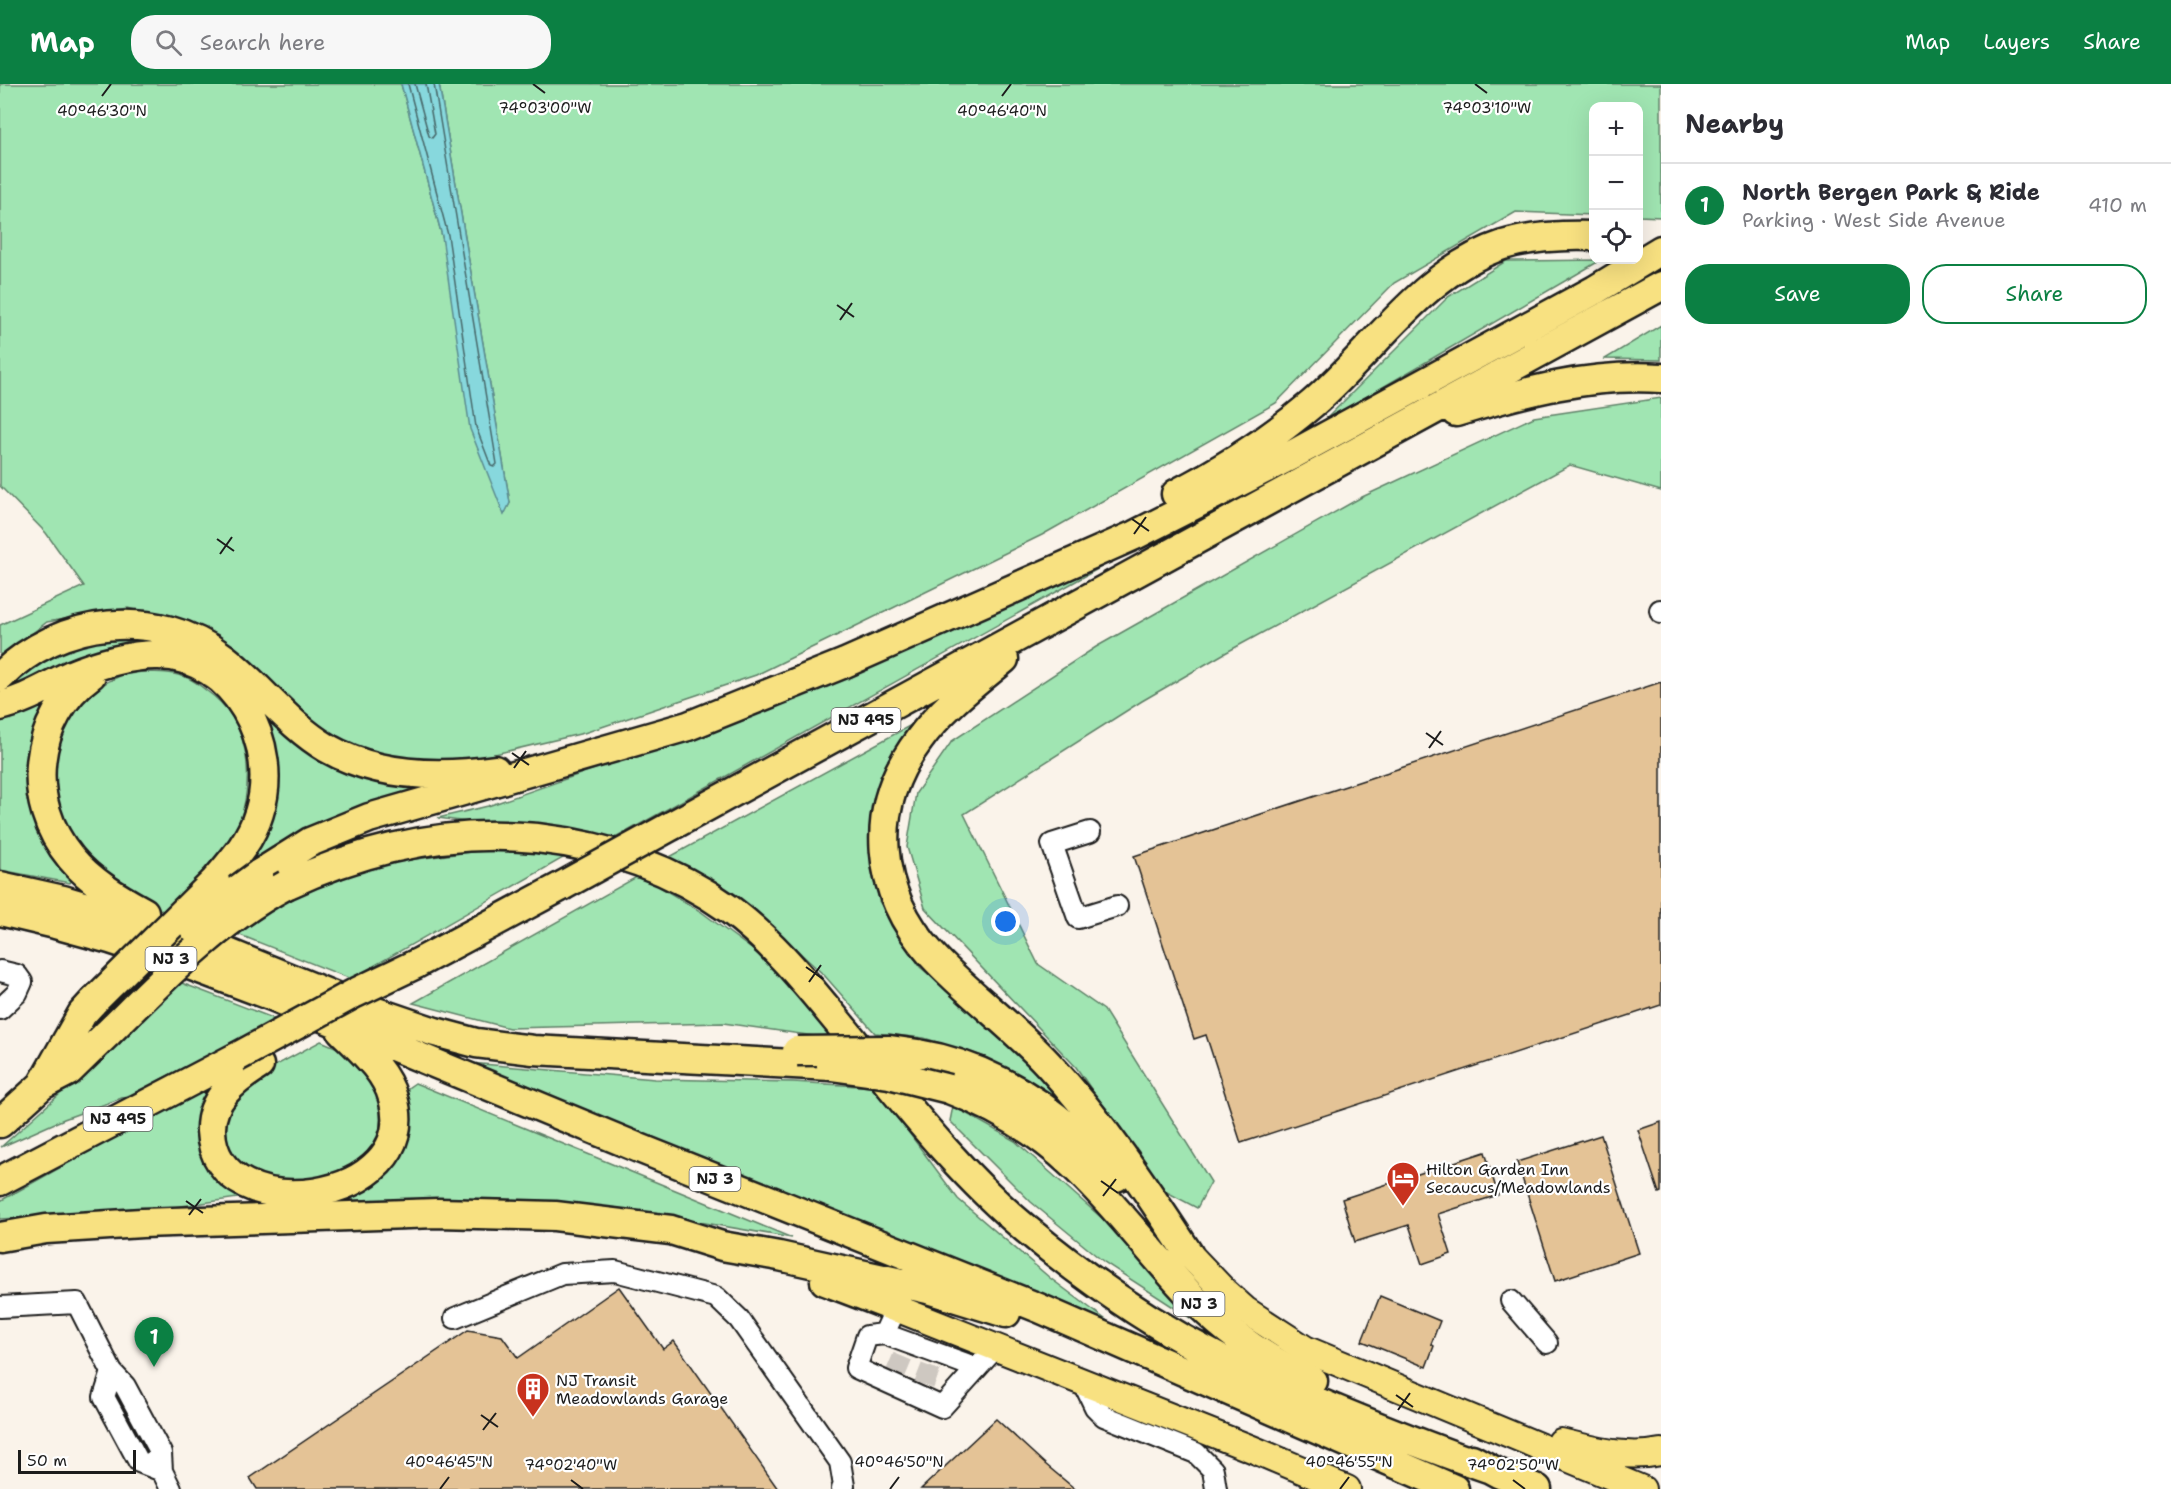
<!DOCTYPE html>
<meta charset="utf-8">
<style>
:root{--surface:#fff;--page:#f7f7f7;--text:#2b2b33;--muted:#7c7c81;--line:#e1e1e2;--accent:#0b8043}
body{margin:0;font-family:"Shantell Sans",sans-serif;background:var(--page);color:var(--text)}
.controls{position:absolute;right:18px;top:18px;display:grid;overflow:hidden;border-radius:12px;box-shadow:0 6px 24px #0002}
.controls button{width:54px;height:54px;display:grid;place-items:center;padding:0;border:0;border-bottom:2px solid var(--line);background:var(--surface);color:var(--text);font:30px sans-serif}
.scale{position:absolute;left:18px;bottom:15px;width:118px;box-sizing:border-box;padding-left:6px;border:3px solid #1c1c1c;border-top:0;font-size:16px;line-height:21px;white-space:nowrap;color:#1c1c1c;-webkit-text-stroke:4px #fff;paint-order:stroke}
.you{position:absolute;left:1006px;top:838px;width:21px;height:21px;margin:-15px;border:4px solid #fff;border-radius:50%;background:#1a73e8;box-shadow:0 0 0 9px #1a73e833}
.badge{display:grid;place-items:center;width:39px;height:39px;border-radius:50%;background:var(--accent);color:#fff;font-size:20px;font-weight:700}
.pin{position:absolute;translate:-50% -50px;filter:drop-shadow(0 2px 3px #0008)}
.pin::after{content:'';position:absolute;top:32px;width:21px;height:18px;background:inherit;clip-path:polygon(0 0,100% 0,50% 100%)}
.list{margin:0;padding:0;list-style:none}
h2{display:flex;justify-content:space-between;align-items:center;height:78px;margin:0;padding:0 24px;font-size:26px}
h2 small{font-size:20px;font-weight:400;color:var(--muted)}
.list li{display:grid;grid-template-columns:39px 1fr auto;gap:18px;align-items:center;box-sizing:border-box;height:84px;padding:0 24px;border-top:2px solid var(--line)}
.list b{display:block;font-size:22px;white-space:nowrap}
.list p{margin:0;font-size:20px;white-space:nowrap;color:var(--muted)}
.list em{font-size:20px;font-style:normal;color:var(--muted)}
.actions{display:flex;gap:12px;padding:18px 24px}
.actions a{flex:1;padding:14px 0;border:2px solid var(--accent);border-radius:24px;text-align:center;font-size:21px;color:var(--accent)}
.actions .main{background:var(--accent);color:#fff}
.icon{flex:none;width:33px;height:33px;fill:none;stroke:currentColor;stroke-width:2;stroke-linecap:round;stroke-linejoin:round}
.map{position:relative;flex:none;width:1661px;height:1405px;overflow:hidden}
header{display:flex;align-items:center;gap:36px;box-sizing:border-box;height:84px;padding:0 30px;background:var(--accent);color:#fff}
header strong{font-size:28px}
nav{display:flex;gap:33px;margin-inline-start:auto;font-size:21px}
.search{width:420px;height:54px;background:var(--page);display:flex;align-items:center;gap:15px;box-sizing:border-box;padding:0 21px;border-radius:24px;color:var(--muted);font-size:22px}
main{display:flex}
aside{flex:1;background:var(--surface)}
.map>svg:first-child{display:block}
.green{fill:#a0e5b2;stroke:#5e8067;stroke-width:1.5}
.water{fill:#87d8dd;stroke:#5c8d90;stroke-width:1.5}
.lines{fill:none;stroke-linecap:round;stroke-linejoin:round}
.shore{stroke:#476769;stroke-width:1.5}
.building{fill:#e4c396;stroke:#1c1c1c;stroke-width:1.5}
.minor-tunnel{stroke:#cec8c1;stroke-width:20;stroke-dasharray:20 10;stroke-linecap:butt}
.minor-casing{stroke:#1c1c1c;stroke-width:24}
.major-casing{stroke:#1c1c1c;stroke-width:30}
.highway-casing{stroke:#1c1c1c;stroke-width:33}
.minor{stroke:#fff;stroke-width:20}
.major{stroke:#f8e181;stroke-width:26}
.highway{stroke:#f8e181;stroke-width:28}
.highway-bridge-casing{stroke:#1c1c1c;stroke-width:33;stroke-linecap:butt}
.highway-bridge{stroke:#f8e181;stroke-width:28}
.ticks{fill:none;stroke:#1c1c1c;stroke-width:2}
.labels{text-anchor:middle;stroke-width:4.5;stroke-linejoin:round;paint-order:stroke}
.shield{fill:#fff;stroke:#606060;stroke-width:1.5}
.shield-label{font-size:15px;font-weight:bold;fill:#1c1c1c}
.poi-label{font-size:16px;fill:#1c1c1c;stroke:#fff;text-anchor:start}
.ticks-label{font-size:15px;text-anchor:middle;fill:#1c1c1c;stroke:#fff;stroke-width:4.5;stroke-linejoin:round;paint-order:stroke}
</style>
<header>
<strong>Map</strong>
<div class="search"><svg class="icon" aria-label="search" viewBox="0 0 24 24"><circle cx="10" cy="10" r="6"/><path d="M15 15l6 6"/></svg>Search here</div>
<nav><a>Map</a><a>Layers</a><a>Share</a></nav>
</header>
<main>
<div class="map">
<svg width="1661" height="1405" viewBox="0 0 1661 1405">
<rect width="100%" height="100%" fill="#faf3ea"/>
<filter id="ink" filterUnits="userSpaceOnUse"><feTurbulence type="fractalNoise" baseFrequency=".0167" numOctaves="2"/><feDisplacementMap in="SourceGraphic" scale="12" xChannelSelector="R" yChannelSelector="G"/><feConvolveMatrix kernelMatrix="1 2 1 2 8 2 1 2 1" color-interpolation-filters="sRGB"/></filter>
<g filter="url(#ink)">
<!-- green -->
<path class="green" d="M0 0H401L442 152 504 430 510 419 439 0H1661V133L1639 132 1638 22H1594L1593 131 1516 128 1394 199 1276 319 1042 451 756 591 584 649 457 679 384 673 322 650 205 547 128 524 47 538 0 574V541L84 502 46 449 0 402Z
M1601 176 1323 338 1448 213 1506 177Z
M1661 241V276L1605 275Z
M1661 314V407L1570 381 1225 569 1142 617 964 730 1038 880 1104 926 1211 1098 1197 1124 1159 1104 1076 983 925 824 907 763 916 709 952 657 1096 563 1360 414 1534 333Z
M1103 482 610 757 438 734 488 722 790 617Z
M113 549C193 549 224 583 279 633 291 644 303 658 316 667 348 688 384 694 421 699L420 705 336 734 292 758 225 801 221 799C238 782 256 764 265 741 296 661 243 564 153 562 106 561 58 590 16 608L5 611 1 604C37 569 63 556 113 549Z
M142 588C158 588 173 588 188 594 195 597 201 602 207 607 250 637 255 692 239 740 229 772 190 804 167 829L140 816 74 764 51 705 60 644 88 610 107 598 122 591Z
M62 605 37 650 74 792 70 799 0 786V632Z
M924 634 890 680 869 746 879 817 920 883 975 929 1067 1018 985 973 924 954 875 949 824 891 754 827 666 775Z
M478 767 570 770 351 895 235 849 270 825 308 807 385 779Z
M640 791 700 827 776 883 843 956 723 939 509 944 413 919Z
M179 898 278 936 130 1011 64 1035 1 1063 81 991Z
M321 957 345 967 381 1010 380 1050 365 1075 321 1098 266 1097 234 1078 223 1049 227 1029 254 993Z
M470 979 655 995 793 998 875 1003 958 1115 1050 1194 1117 1244Z
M230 989 218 1091 238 1114 138 1128 0 1135V1117Z
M415 999 792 1154 612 1123 346 1120 399 1073 408 1043V1004Z
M953 1022 1015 1057 1104 1136 1198 1239 1104 1178 1031 1118 950 1037Z"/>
<!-- water -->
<path class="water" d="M401 0H439L510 419 504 431 470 345 442 152Z"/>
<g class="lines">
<!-- shore -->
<path class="shore" d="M408 0 448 151 476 343 491 382 494 383 497 380 434 0
M415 0 429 52 432 54 435 50 426 0"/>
</g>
<!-- building -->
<path class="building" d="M1661 598V921L1241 1059 1206 951 1194 955 1134 772Z
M1661 1038V1108L1659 1109 1638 1046Z
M1601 1051 1639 1169 1555 1197 1517 1078Z
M1485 1068 1498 1111 1438 1130 1451 1170 1422 1180 1409 1141 1355 1158 1342 1115Z
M619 1203 663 1265 674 1257 778 1405H257L250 1394 468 1246 502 1252 518 1274Z
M1380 1212 1440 1237 1431 1260 1434 1262 1426 1283 1362 1257Z
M996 1335 1045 1380 1075 1405H921Z"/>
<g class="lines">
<!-- minor-tunnel -->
<path class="minor-tunnel" d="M895 1291 903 1272
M924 1301 931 1283"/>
<!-- minor casing -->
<g class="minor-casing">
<path id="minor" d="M1660 526 1661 529
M1090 748 1052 760 1078 834 1117 822
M0 887 17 891 22 898 17 909 0 925
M1511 1217 1547 1259
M0 1223 77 1219 112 1288 125 1302 161 1369 162 1387
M896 1224 884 1250 867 1252 856 1284 942 1323 996 1263
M455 1234 562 1190 615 1187 716 1213 739 1235 840 1378 844 1402 842 1405
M884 1250 977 1284
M112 1288 104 1313 139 1378 162 1387
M1083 1298 1095 1323 1104 1332 1196 1369 1213 1386 1216 1405
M153 1377 162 1387 171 1405"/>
</g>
<!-- major casing -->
<g class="major-casing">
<path id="major" d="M1188 1169 1225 1208 1245 1226 1305 1265 1642 1405
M896 1224 1252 1365 1347 1405
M1561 1358C1595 1366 1626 1375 1661 1368"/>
</g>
<!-- highway casing -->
<g class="highway-casing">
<path id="highway" d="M1456 328C1523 308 1590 289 1661 294
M1176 410C1224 385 1271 355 1312 320 1374 267 1423 187 1503 161 1533 152 1563 151 1594 152
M1004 575C974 600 942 624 919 656 867 725 875 808 932 871 968 910 1012 941 1048 980 1101 1037 1145 1103 1188 1169
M91 591C32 634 24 718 71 774 91 798 117 813 144 828
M0 593C59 533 157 522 224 574 260 602 288 641 327 664 378 693 439 694 495 686
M0 622C26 616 47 602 71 591 95 581 133 570 159 571 235 573 281 661 259 729 251 756 233 776 215 797
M673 741 1661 202
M259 790 310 758 369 734 688 642 845 579 1135 451 1290 372 1595 206 1661 166
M286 801C366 764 449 745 537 754 607 762 672 784 729 825 774 858 808 902 843 944 901 1014 956 1087 1026 1145 1085 1194 1148 1238 1216 1273 1248 1290 1281 1303 1315 1317 1372 1341 1430 1364 1488 1384
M0 802 63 816 196 856 353 920 435 948 476 959 533 966 831 982
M0 827 55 840 110 855 192 882 272 912 639 1064 1039 1224 1454 1405
M416 880 562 802
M918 970C974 979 1029 1008 1071 1046 1088 1060 1102 1077 1116 1093
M259 981C234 997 210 1015 211 1047 215 1149 425 1120 393 1014 386 987 360 965 341 946
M43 999 82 930 93 918
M949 1005C995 1022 1037 1047 1073 1081 1119 1124 1155 1176 1199 1220 1232 1253 1271 1278 1313 1297
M0 1039 42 1001 69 987 108 949
M0 1097 237 973
M0 1153 46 1145 142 1139 438 1129 555 1132 671 1146 722 1162 779 1172 928 1205 1006 1229
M825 1197 896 1224
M1472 1375 1498 1389 1537 1405"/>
</g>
<!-- minor -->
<use href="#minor" class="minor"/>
<!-- major -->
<use href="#major" class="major"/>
<!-- highway -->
<use href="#highway" class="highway"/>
<!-- highway-bridge casing -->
<g class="highway-bridge-casing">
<path id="highway-bridge" d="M562 802 673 741
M193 843 225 815 259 790
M93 918 215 797
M108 949C164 894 217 838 286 801
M797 967 890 966 918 970
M237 973 355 909 416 880
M831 982 889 990 949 1005"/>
</g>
<!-- highway-bridge -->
<use href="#highway-bridge" class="highway-bridge"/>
</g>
</g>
<!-- ticks -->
<path class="ticks" d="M533 0 545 9M1475 0 1487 9M102 12 111 0M1002 12 1011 0M837 221 854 233M840 236 852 219M1132 435 1149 447M1134 450 1146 433M217 455 234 467M220 470 232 453M1426 649 1443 661M1429 664 1441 647M512 669 529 681M514 684 526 667M806 883 823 895M809 898 821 881M1101 1097 1118 1109M1103 1112 1116 1095M186 1117 203 1129M189 1131 201 1115M1396 1311 1413 1323M1398 1326 1410 1309M481 1331 498 1343M483 1346 496 1329M571 1396 583 1405M1513 1396 1525 1405M440 1405 449 1393M890 1405 899 1393M1340 1405 1349 1393"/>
<!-- icons -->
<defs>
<g id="hotel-pin" transform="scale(1.725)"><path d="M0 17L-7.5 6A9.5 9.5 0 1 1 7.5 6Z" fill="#c8321e" stroke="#fff"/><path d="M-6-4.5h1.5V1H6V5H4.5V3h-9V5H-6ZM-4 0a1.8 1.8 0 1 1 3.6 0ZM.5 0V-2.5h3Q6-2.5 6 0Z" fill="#fff"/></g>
<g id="building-pin" transform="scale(1.725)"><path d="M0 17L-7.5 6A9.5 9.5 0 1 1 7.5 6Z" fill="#c8321e" stroke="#fff"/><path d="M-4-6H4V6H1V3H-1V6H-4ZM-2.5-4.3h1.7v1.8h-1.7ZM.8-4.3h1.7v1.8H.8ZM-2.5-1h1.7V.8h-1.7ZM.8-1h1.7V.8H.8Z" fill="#fff"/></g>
</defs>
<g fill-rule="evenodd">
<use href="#hotel-pin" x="1403" y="1094"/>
<use href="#building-pin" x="533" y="1305"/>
</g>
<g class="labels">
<!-- shield labels -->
<g class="shield">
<rect x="831.5" y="624" width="69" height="24" rx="4.5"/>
<rect x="145.5" y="863" width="51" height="24" rx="4.5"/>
<rect x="83.5" y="1023" width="69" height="24" rx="4.5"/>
<rect x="689.5" y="1083" width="51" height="24" rx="4.5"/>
<rect x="1173.5" y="1208" width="51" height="24" rx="4.5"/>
</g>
<g class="shield-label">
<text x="866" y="641">NJ 495</text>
<text x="171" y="880">NJ 3</text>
<text x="118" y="1040">NJ 495</text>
<text x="715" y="1100">NJ 3</text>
<text x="1199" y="1225">NJ 3</text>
</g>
<!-- poi labels -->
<g class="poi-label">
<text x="1426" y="1091">Hilton Garden Inn<tspan x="1426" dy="18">Secaucus/Meadowlands</tspan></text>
<text x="556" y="1302">NJ Transit<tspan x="556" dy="18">Meadowlands Garage</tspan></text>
</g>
</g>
<g class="ticks-label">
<text x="545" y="29">74°03'00"W</text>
<text x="1487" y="29">74°03'10"W</text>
<text x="1002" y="32">40°46'40"N</text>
<text x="102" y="32">40°46'30"N</text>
<text x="449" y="1383">40°46'45"N</text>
<text x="899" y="1383">40°46'50"N</text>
<text x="1349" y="1383">40°46'55"N</text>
<text x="571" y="1386">74°02'40"W</text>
<text x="1513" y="1386">74°02'50"W</text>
</g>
</svg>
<div class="controls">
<button>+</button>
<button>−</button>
<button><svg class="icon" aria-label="locate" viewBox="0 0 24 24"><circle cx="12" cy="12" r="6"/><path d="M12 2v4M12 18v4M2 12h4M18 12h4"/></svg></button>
</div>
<div class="scale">50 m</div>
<div class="you"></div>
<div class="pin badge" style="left:154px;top:1283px">1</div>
</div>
<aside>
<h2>Nearby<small></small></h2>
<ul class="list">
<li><span class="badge">1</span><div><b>North Bergen Park &amp; Ride</b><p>Parking · West Side Avenue</p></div><em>410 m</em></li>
</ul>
<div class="actions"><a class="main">Save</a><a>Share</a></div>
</aside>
</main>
